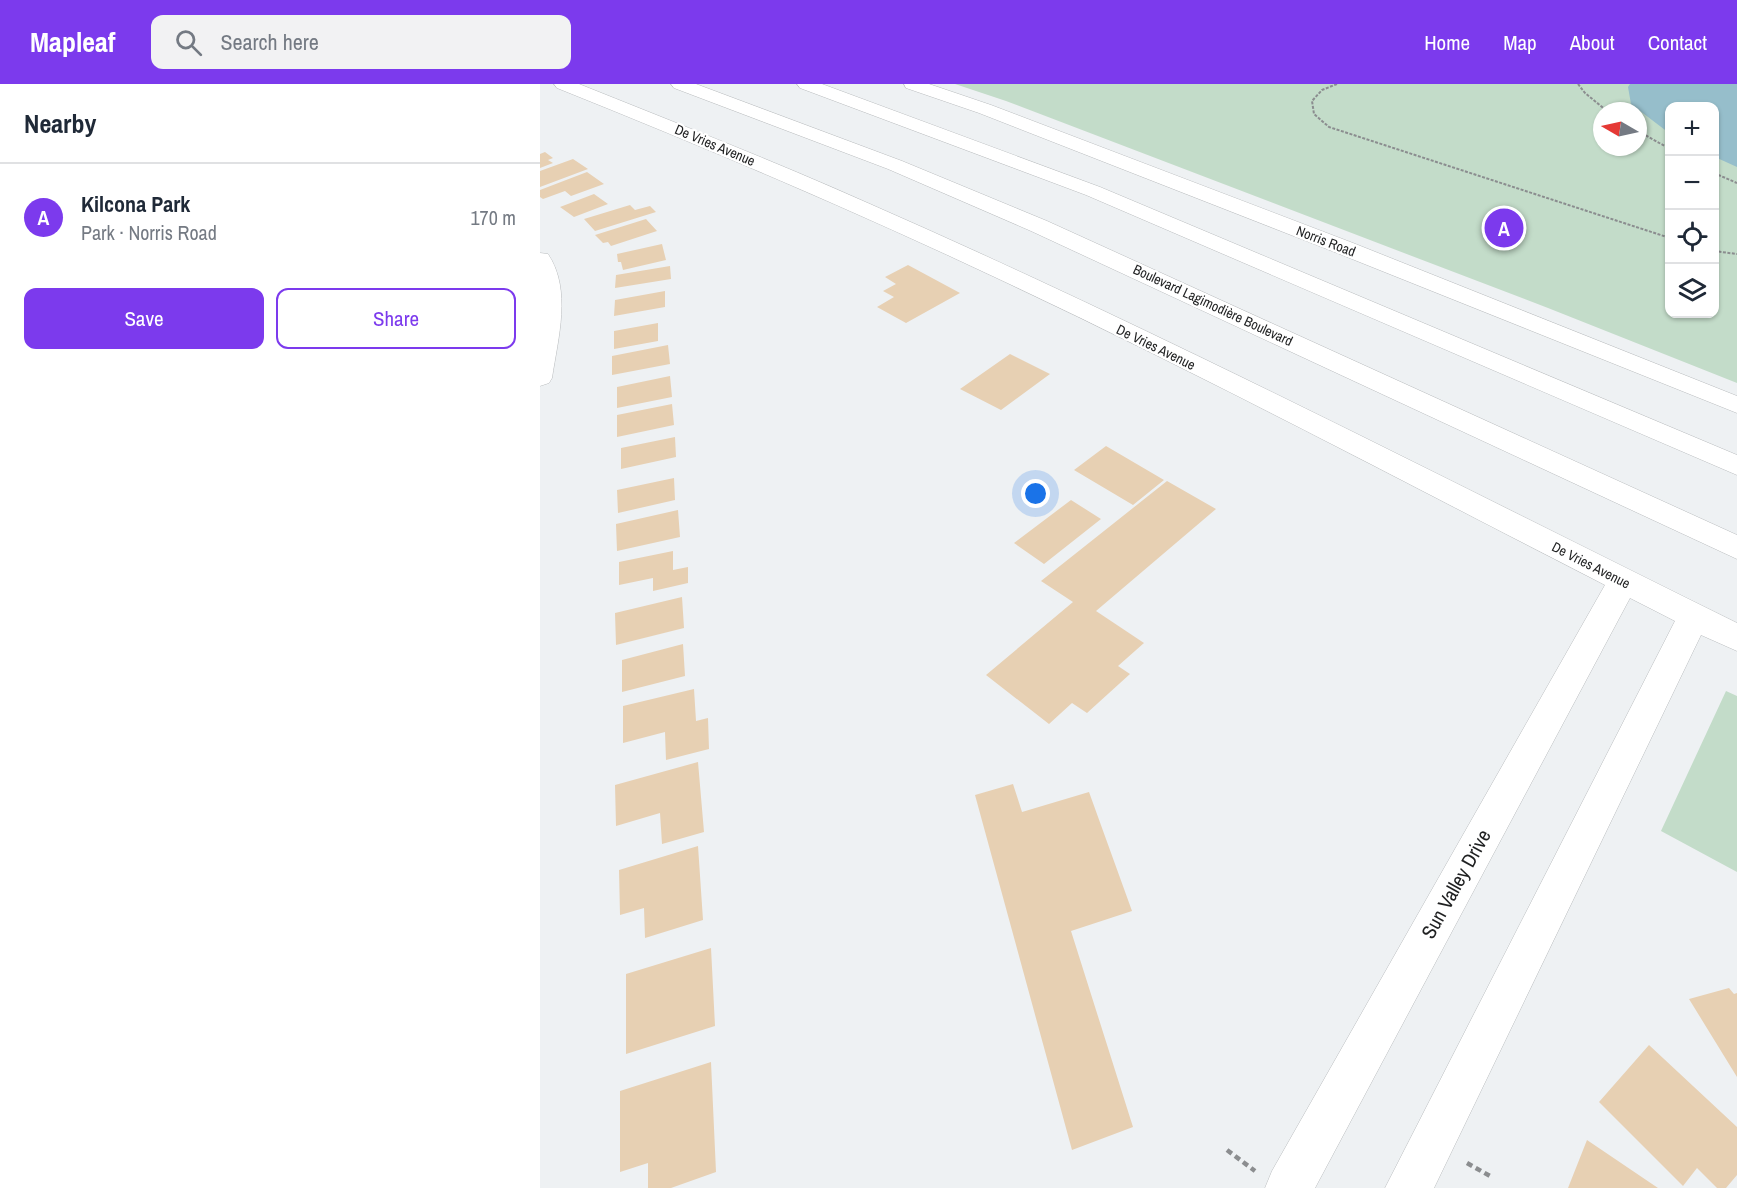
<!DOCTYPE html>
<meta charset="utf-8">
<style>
:root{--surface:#fff;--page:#f2f2f3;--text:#1f2937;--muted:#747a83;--line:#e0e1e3;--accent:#7c3aed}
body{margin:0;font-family:"Archivo Narrow",sans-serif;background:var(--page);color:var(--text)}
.controls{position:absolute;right:18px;top:18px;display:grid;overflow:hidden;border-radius:12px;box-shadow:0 2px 4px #0004}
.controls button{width:54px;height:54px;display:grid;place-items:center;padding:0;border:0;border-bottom:2px solid var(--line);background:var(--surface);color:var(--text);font:30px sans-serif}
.compass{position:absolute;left:1053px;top:18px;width:54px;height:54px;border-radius:50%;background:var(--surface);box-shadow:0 2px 4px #0004;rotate:279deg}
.you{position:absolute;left:496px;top:410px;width:21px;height:21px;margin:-15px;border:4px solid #fff;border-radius:50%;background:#1a73e8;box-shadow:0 0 0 9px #1a73e833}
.badge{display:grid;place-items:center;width:39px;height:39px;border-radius:50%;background:var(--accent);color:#fff;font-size:20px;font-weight:700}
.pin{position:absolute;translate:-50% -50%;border:3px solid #fff;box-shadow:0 2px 6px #0006}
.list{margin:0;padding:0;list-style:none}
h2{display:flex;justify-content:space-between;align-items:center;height:78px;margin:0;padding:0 24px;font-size:26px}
h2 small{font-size:20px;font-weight:400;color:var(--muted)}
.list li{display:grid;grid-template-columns:39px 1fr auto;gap:18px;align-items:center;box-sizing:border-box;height:108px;padding:0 24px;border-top:2px solid var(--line)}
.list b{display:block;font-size:22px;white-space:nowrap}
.list p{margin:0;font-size:20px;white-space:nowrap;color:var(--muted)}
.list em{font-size:20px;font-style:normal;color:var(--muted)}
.actions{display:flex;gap:12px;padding:18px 24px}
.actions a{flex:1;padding:14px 0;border:2px solid var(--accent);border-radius:12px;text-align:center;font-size:21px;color:var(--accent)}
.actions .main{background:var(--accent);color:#fff}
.icon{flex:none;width:33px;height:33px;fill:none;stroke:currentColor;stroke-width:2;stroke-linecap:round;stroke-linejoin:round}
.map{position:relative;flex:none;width:1197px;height:1104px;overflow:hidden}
header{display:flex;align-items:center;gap:36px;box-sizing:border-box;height:84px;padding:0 30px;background:var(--accent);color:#fff}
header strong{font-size:28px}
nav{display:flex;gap:33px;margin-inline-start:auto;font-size:21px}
.search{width:420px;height:54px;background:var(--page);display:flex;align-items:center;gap:15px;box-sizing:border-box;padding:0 21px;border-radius:12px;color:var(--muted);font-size:22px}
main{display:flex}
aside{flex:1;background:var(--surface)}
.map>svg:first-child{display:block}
.green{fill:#c3dcc9;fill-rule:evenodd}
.water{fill:#96becb}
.building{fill:#e7d0b3}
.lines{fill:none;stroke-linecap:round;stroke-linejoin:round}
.minor-casing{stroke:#babdbf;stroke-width:1}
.tertiary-casing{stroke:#babdbf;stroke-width:1}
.primary-casing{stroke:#babdbf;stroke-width:1}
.path-far1{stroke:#8b8d8f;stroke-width:2;stroke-dasharray:3 1.5;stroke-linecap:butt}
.path{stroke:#8b8d8f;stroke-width:4.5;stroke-dasharray:6 4;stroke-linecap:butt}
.minor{fill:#fff;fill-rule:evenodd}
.tertiary{fill:#fff;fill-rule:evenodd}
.primary{fill:#fff;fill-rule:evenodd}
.labels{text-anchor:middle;stroke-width:4.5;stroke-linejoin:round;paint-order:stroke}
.far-street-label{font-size:14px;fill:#1f2021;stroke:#fff}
.near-street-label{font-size:20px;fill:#1f2021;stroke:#fff}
</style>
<header>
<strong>Mapleaf</strong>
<div class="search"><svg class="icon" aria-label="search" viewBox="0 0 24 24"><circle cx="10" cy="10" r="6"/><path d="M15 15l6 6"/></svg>Search here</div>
<nav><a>Home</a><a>Map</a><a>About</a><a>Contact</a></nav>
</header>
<main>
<aside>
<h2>Nearby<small></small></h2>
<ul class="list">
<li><span class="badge">A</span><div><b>Kilcona Park</b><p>Park · Norris Road</p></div><em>170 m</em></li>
</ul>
<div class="actions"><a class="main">Save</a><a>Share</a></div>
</aside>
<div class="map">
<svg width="1197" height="1104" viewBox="0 0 1197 1104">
<rect width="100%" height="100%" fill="#eef1f3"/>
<!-- green -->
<path class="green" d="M415 0H1197V299L1008 224 466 17ZM1130 22H1174V230H1130ZM1062 27H1098V63H1062Z
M1186 607 1197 612V788L1121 747Z"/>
<!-- water -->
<path class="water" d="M1090 0H1197V83L1175 73 1174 22H1130L1129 49 1091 20 1088 3Z"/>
<!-- building -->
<path class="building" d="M5 68 13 74 8 76 13 79 0 84V70Z
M33 75 48 85 0 103V87Z
M47 88 64 100 31 112 25 107 3 115 0 113V106Z
M54 110 68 120 34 133 20 123Z
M90 121 95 126 110 122 116 128 55 147 44 135Z
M106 135 117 147 71 162 68 158 63 159 55 151Z
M122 160 126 176 83 186 81 178H78L77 170Z
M368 181 420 209 366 239 337 223 354 213 343 207 356 200 345 193Z
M130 182 131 195 75 204 76 191Z
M125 207V223L74 232 75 216Z
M118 239V257L74 265V247Z
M128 261 130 280 72 291V272Z
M470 270 510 290 461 326 420 305Z
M130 292 132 313 77 324V303Z
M132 320 134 341 77 353V331Z
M135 353 136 373 81 385V364Z
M566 362 624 396 593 421 534 386Z
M134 394 135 416 78 429 77 406Z
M627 397 676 425 556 527 604 559 578 582 590 590 547 629 532 619 509 640 446 591 533 518 501 497Z
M531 416 561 435 504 480 474 459Z
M138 426 140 453 77 467 76 440Z
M133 467V486L148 483V499L113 507V494L79 501V478Z
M142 513 144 544 76 561 75 529Z
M143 560 145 592 82 608V576Z
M154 605 156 637 168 634 169 665 126 676 125 648 83 659V622Z
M158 678 164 748 122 760 120 729 76 742 75 701Z
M473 700 482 728 549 708 592 827 531 847 593 1043 532 1066 435 711Z
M158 762 163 836 105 854 104 824 80 831 79 786Z
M171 864 175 942 86 970V890Z
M1189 904 1194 910 1197 909V993L1149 915Z
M1109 961 1197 1043V1091L1186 1104H1177L1157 1084 1143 1102 1059 1018Z
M171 978 176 1088 131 1104H108V1079L80 1088V1007Z
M1047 1056 1118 1104H1028Z"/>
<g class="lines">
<!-- minor casing -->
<g class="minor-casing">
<path id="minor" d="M364 0H389L451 21 813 159 1197 312V329L797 169 439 29 366 4Z
M0 169 8 170C32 206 18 254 12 294L9 299 0 302Z"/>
</g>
<!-- tertiary casing -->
<g class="tertiary-casing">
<path id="tertiary" d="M14 0H39C136 39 234 77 330 120 624 249 909 397 1197 539V567L1161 551 894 1104H845L1135 537 1090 514 775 1104H725L732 1087 1065 501C864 398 665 292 461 196 315 127 167 64 17 4Z"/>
</g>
<!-- primary casing -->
<g class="primary-casing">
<path id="primary" d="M131 0H156L362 77 507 137 1197 451V475L491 147 348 85 134 4Z
M257 0H282L560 103 1197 371V391L546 111 260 4Z"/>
</g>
<!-- path-far1 -->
<path class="path-far1" d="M797 0 782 6 772 17 774 30 789 43 1130 154
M1038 0 1045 9 1067 27
M1098 47 1130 65
M1174 89 1197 99
M1174 167 1197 170"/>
<!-- path -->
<path class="path" d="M687 1066 715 1087
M927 1079 950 1092"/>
<!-- minor -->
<use href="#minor" class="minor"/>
<!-- tertiary -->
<use href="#tertiary" class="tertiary"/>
<!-- primary -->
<use href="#primary" class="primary"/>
</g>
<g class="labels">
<!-- far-street labels -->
<g class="far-street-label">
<text transform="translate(175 61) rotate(23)" y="5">De Vries Avenue</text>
<text transform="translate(786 157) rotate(21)" y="5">Norris Road</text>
<text transform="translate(673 221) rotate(25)" y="5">Boulevard Lagimodière Boulevard</text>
<text transform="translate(616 263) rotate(26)" y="5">De Vries Avenue</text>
<text transform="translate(1051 481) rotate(27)" y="5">De Vries Avenue</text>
</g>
<!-- near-street labels -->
<g class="near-street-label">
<text transform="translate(916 800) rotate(-61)" y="7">Sun Valley Drive</text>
</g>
</g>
</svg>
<div class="controls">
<button>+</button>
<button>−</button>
<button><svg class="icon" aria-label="locate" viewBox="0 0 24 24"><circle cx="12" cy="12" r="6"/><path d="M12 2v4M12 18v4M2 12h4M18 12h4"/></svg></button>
<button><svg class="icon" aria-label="layers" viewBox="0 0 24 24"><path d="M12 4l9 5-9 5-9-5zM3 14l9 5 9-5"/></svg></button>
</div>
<svg class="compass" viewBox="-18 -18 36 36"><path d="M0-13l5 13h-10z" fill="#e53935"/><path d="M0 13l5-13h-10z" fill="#747a83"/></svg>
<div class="you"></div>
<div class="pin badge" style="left:964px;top:144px">A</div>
</div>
</main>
